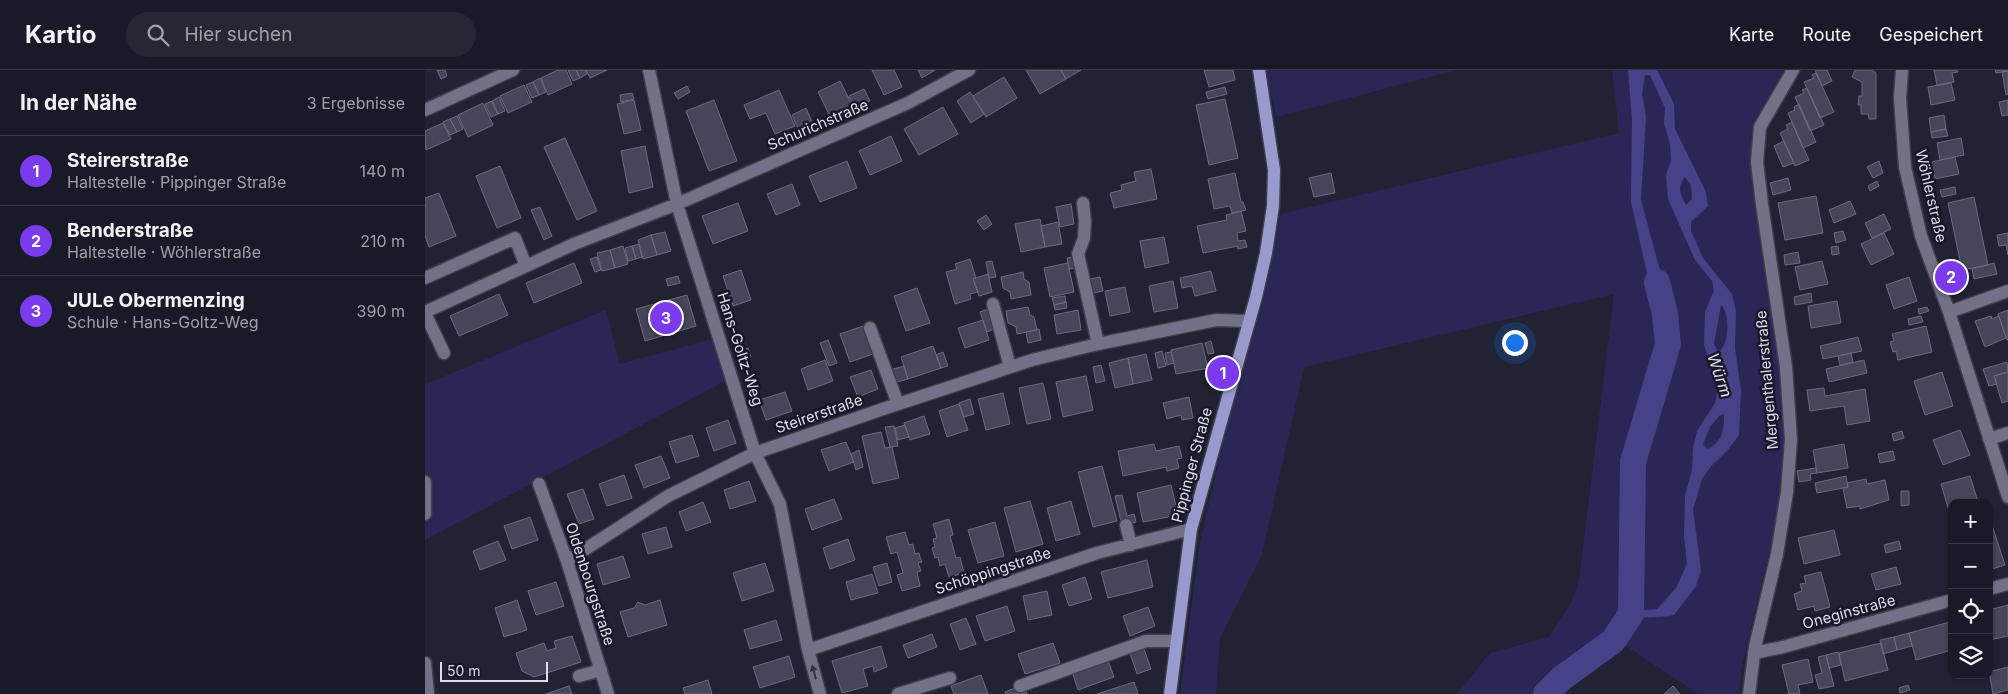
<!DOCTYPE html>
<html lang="de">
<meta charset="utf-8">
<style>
:root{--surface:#191a27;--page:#262733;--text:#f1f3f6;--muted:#9fa1a7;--line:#373844;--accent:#7c3aed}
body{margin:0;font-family:Inter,sans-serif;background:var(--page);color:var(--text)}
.controls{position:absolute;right:15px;bottom:15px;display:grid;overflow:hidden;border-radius:10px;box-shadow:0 1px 4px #0004}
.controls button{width:45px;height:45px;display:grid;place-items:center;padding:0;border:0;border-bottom:1px solid var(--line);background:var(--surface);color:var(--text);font:25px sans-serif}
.scale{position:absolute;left:15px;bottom:12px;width:108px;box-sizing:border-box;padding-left:5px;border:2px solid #dedeeb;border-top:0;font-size:14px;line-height:18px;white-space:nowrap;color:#dedeeb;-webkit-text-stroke:4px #18182a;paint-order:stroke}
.you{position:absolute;left:1089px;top:272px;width:18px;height:18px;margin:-12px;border:4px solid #fff;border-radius:50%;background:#1a73e8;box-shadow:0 0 0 8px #1a73e833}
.badge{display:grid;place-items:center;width:32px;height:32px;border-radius:50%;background:var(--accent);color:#fff;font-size:16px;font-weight:700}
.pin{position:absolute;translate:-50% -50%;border:2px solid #fff;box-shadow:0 1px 5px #0006}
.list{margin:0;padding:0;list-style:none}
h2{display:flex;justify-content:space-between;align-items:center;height:65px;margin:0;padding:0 20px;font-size:21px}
h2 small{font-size:16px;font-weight:400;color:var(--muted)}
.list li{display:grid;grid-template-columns:32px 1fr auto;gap:15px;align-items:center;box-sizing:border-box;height:70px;padding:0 20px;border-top:1px solid var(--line)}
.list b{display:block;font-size:19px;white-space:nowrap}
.list p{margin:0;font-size:16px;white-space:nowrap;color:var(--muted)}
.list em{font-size:16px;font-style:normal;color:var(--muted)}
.icon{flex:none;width:28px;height:28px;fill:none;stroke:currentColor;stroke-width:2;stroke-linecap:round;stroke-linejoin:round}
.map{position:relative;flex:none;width:1583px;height:624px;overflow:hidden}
header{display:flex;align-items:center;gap:30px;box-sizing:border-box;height:70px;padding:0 25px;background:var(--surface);border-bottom:1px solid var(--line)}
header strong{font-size:24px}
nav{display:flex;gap:28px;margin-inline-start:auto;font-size:18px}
.search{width:350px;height:45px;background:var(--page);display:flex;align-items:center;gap:12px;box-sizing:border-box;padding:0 18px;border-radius:28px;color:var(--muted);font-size:19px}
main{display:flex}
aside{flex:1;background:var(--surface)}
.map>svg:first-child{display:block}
.green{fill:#2a2756}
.water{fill:#464288;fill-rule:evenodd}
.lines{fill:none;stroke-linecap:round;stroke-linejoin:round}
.river{stroke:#464288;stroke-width:26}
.building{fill:#46465b;stroke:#6a6b81}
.minor-casing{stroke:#3e3e4d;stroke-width:15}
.major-casing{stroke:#3e3e4d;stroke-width:15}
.minor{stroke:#717288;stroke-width:12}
.major{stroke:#999acd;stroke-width:12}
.oneway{fill:#333346}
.labels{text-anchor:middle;stroke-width:5;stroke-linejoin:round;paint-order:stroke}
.street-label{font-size:15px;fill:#dedeeb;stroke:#18182a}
.water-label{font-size:16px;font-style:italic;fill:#e1e2f7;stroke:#18182a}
</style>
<header>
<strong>Kartio</strong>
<div class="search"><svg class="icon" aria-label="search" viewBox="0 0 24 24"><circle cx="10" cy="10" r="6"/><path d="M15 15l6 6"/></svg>Hier suchen</div>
<nav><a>Karte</a><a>Route</a><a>Gespeichert</a></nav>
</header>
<main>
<aside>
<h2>In der Nähe<small>3 Ergebnisse</small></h2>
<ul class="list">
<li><span class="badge">1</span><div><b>Steirerstraße</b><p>Haltestelle · Pippinger Straße</p></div><em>140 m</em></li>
<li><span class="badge">2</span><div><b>Benderstraße</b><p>Haltestelle · Wöhlerstraße</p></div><em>210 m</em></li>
<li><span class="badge">3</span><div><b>JULe Obermenzing</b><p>Schule · Hans-Goltz-Weg</p></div><em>390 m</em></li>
</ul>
</aside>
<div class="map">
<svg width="1583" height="624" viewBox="0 0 1583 624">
<rect width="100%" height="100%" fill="#212234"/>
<!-- green -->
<path class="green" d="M841 0H1032L851 47Z
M1187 0H1358L1330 59 1325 93 1353 288 1362 378 1350 459 1316 600 1315 624H1273L1192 570 1143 606 1124 624H1032L1065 583 1124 567 1146 533 1154 510 1189 224 879 297 837 485 795 568 791 624H755L775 473 800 364 839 229 856 144 1194 63Z
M181 240 195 294 288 269 295 271 300 311 0 470V314Z"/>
<!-- water -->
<path class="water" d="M1203 0H1232L1249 34 1250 59 1281 122 1283 136 1266 152V161L1278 188 1307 224 1311 242 1310 278 1316 320 1314 365 1302 381 1287 395 1277 409 1268 439 1276 500 1271 516 1249 545C1236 548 1223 546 1209 549L1210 541 1232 539 1251 518 1262 494 1259 466 1260 426 1267 400 1268 378 1272 361 1290 333 1293 318 1279 275 1280 242 1289 220 1287 211 1270 190 1243 129 1241 105 1246 91 1245 74 1239 53 1240 38 1225 5H1220L1217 24 1221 46 1216 130 1247 245 1232 248 1206 132 1207 50ZM1260 107 1266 115 1267 129 1261 135C1255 125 1252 116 1260 107ZM1296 235C1305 242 1305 276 1293 282L1289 274ZM1299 344C1299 360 1298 372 1282 379L1278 374 1285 357 1295 345Z"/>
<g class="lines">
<!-- river -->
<path class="river" d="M1121 624 1137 608 1188 571 1206 544 1208 392 1243 274 1240 244 1232 212"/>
</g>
<!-- building -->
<path class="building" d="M12 0H20L22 6 16 9Z
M133 0H141L147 14 123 25 116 8Z
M143 0H151L155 8 148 11Z
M151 0H160L162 4 155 8Z
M161 0H182L165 8Z
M447 0H469L477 17 459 25Z
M493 0H510L497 8Z
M601 0H636L641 9 615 24Z
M636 0H656L641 9Z
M779 0H808L810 10 784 17Z
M1390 0H1402L1407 11 1397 16Z
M1430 0H1447L1451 3V49H1444L1443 44H1436V35H1433L1434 26H1437V12L1427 7Z
M1509 0H1532L1533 2 1527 3 1529 12 1512 15Z
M1570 0H1583V1L1571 3Z
M1583 1V24L1581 25 1577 2Z
M1391 3 1409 42 1395 48 1379 12 1389 8 1387 5Z
M579 7 592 28 561 47 548 26Z
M115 8 121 22 114 25 108 12Z
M415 11 428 37 406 48 393 22Z
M108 12 114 25 107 28 101 15Z
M1526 13 1530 30 1506 35 1503 17Z
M99 15 107 32 83 43 75 26Z
M262 16 265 22 253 29 249 23Z
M800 17 802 24 783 29 781 22Z
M1382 18 1399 55 1385 61 1370 27 1379 23 1377 20Z
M439 19 445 31 430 39 424 26Z
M354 20 370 56 350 64 341 43 325 49 319 35Z
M545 22 559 44 546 53 532 31Z
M207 23 209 29 196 32 195 25Z
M74 27 80 41 73 44 67 31Z
M800 29 813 88 784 95 771 35Z
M209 30 216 60 199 64 192 34Z
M289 30 312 91 284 101 261 41Z
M1583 30V45L1577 46 1574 32Z
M67 31 73 44 66 47 60 34Z
M58 33 68 55 43 67 33 45Z
M1374 34 1391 72 1378 78 1363 43 1370 40 1369 37Z
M518 37 533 64 494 85 479 59Z
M381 38 390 59 376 65 367 45Z
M1519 45 1521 59 1506 62 1504 48Z
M32 46 38 59 32 62 25 49Z
M25 49 32 62 25 65 18 52Z
M1367 52 1384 90 1370 96 1355 63 1363 59 1361 55Z
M18 53 26 69 1 80 0 61Z
M1521 59 1523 66 1507 68 1506 62Z
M466 66 477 91 445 105 434 81Z
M140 68 172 141 152 150 119 77Z
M1536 68 1539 85 1515 90 1512 73Z
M1359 71 1369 93 1358 97 1349 76Z
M220 76 228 117 204 123 196 81Z
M1530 87 1534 104 1510 109 1507 92Z
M422 91 432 118 395 132 384 106Z
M1454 91 1458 103 1448 108 1442 97Z
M75 96 96 148 72 158 51 106Z
M726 99 732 129 689 138 685 123 697 120 696 115 711 111 709 102Z
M810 103 816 132H818L821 140 807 143 805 136 789 139 783 109Z
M906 103 910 123 889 127 884 108Z
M1363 108 1366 120 1348 125 1345 113Z
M1452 111 1454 116 1445 121 1443 116Z
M367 114 375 135 351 145 342 124Z
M1530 117 1531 124 1517 127 1515 120Z
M14 123 31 166 4 177 0 166V128Z
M1391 126 1398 163 1360 170 1353 133Z
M1549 127 1563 195 1537 200 1523 133Z
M1425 131 1431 144 1409 153 1404 140Z
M313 133 323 161 288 174 277 146Z
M646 134 649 154 635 157 631 137Z
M115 137 127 166 119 170 106 140Z
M816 141 821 161 812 163 813 171 820 170 822 177 813 179V176L778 183 772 156 802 150 801 145Z
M1459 144 1466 159 1447 168 1440 153Z
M561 145 567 154 559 160 552 151Z
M615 149 620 177 596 182 590 154Z
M633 152 637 174 620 177 616 156Z
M1418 161 1421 170 1411 173 1409 163Z
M240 162 246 181 232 185 226 165Z
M1459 163 1469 184 1446 195 1436 174Z
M1583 163V185L1581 175 1574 176 1572 165Z
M226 165 232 185 218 189 213 170Z
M739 167 744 193 720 198 715 171Z
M214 174 217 187 211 189 207 176Z
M198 176 203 194 190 198 185 180Z
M207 176 211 189 203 191 200 178Z
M1413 176 1414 184 1407 185 1406 177Z
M185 180 190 198 177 201 172 183Z
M1373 182 1375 193 1360 195 1359 185Z
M172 187 176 200 170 202 165 189Z
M648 187 650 198 644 199 642 188Z
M545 189 551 208 548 209 553 222 545 224 546 229 530 234 521 202 532 199 530 194Z
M567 191 571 207 564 208 561 192Z
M1397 191 1403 214 1375 220 1370 197Z
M149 193 157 213 109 233 101 213Z
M643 193 649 222 625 227 619 198Z
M1569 193 1572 204 1549 209 1547 199Z
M316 200 326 230 308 236 298 206Z
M786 201 791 221 770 226 767 216 757 218 755 208Z
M598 202 599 209 604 212 606 225 586 229 585 222 578 218 576 207Z
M563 204 567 222 554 226 548 209Z
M253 206 255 213 243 216 241 209Z
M675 207 678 221 668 223 665 209Z
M1484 207 1492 231 1469 239 1461 215Z
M748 211 753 238 729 242 724 216Z
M700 217 705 242 685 246 680 221Z
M492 218 505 253 481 261 469 226Z
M1386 223 1387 232 1370 235 1369 227Z
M74 224 83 245 34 266 25 246Z
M262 225 271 256 220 271 211 239Z
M640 226 641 232 629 235 627 228Z
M1412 231 1416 253 1386 258 1383 236Z
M641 232 642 238 630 240 629 235Z
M603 237 605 245 609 247 612 260 592 264 591 257 583 253 581 241Z
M1502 237 1504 241 1494 244 1493 239Z
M566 238 572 258 562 262 555 242Z
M653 240 656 260 632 264 629 245Z
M1583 240V270H1582L1573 244Z
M1496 246 1498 252 1484 255 1483 249Z
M1566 246 1567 249 1574 246 1581 268 1560 277 1550 251Z
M558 250 564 270 540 278 533 258Z
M438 256 448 284 425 292 415 264Z
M1501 256 1507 282 1473 290 1471 281 1468 282 1465 272 1469 271 1467 264Z
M614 259 616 270 603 273 601 262Z
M1433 267 1437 281 1398 289 1395 276Z
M403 270 412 293 404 296 395 273Z
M786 271 789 283 783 284 780 273Z
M777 273 783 298 751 304 746 280Z
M508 276 516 298 483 309 476 287Z
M323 278 326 287 320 289 318 280Z
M737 281 741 296 733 298 730 283Z
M518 282 523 296 516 298 511 285Z
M746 282 749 293 742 295 740 283Z
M1426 283 1428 292 1415 295 1413 286Z
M721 284 727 310 708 314 703 288Z
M703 288 708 314 690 318 684 293Z
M400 290 408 311 383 320 376 299Z
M1439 290 1442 303 1404 312 1401 299Z
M1582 292 1583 302 1569 306 1572 314 1564 316 1558 299Z
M676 295 680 311 671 313 668 297Z
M479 296 483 309 469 313 465 300Z
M446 300 453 319 433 327 425 307Z
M1517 302 1528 336 1500 345 1489 311Z
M1583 302V331L1577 333 1569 306Z
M661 306 668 340 638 347 631 312Z
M618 313 626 349 602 354 594 318Z
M1399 318 1400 326 1440 319 1445 351 1422 355 1419 336 1385 341 1382 320Z
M360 322 367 341 341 350 334 330Z
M578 323 585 354 561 360 553 329Z
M764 327 768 348 757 350 756 345 742 349 738 333Z
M545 329 549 344 539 347 534 333Z
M534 334 543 360 522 367 514 341Z
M499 346 505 364 485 370 479 353Z
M303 350 311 373 289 381 281 358Z
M480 355 484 367 473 370 470 358Z
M469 356 473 376 465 377 460 357Z
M1535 360 1545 385 1518 395 1508 370Z
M1477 361 1479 368 1469 371 1467 364Z
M456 362 460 378 467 377 474 408 448 414 437 366Z
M267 365 274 386 251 393 244 372Z
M421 372 429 392 404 401 396 380Z
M729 374 731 381 754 376 757 388 752 389 754 398 742 401 741 397 698 406 693 381Z
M1419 374 1423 398 1392 403 1388 380Z
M434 380 438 397 431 400 426 384Z
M1468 381 1470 390 1455 393 1453 384Z
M236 386 245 408 219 418 210 395Z
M677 396 692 451 668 457 653 402Z
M1391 398 1392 403 1385 404 1386 410 1374 412 1372 401Z
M199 405 207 428 182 436 174 414Z
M1421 406 1423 417 1392 423 1390 413Z
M1545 406 1553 432 1527 433V440L1524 441 1516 414Z
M1441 409 1442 414 1460 410 1464 430 1435 439V436L1422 438 1418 418 1423 417 1422 413Z
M324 411 331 431 305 439 299 420Z
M746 415 751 436 746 437 748 446 718 452 712 423Z
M158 419 169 449 154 454 142 424Z
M1476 421H1484V435L1476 436Z
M697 425 702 446 709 444 711 452 697 456 690 426Z
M409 429 417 449 387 460 380 439Z
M605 431 618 474 591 482 579 438Z
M646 431 655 464 631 471 622 438Z
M278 432 286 452 261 461 254 442Z
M1564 446 1580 495 1564 500Z
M105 447 113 470 87 479 79 456Z
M524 449 528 465 525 466 531 488 535 487 539 503 524 507 520 494 515 496 513 487 510 488 507 478 510 477 508 469 512 468 508 454Z
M570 452 579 486 553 493 543 460Z
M241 457 247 477 223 484 217 464Z
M1409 460 1415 485 1379 494 1373 468Z
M480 462 484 475 488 474 490 484 494 483 495 487 497 492 493 493 496 501 492 502 495 516 477 521 472 505 478 503 472 482 466 484 461 467Z
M423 469 430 490 405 499 398 478Z
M73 471 81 490 55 500 48 481Z
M1474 471 1476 479 1461 483 1459 475Z
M198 486 205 507 178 515 172 494Z
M722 490 728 517 683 528 676 502Z
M340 493 349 521 317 531 308 503Z
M462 493 467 512 454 516 448 497Z
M1471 497 1476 514 1451 520 1446 504Z
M1396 502 1405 537 1390 541 1389 536 1373 540 1369 524 1377 521 1375 514 1381 513 1379 506Z
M447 504 453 523 426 530 421 512Z
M660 507 667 529 644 536 637 515Z
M131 512 139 536 111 545 103 521Z
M622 521 627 545 603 550 598 526Z
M92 530 102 560 79 567 70 538Z
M235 530 242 555 203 567 195 542 209 538 213 532 220 535Z
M1583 535V566L1564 570V540Z
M582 536 590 561 560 571 551 546Z
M723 537 730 556 705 566 698 546Z
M541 548 551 574 535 580 525 554Z
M351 550 357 570 325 579 319 560Z
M1525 552 1527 580 1491 590 1484 563Z
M1484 563 1487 576 1472 580 1469 567Z
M507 564 512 577 483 588 478 575Z
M147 566 156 592 109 607 97 601 91 583 119 573 122 581 131 578 129 571Z
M1469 567 1472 580 1458 584 1455 570Z
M628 573 635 593 600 604 593 584Z
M1456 573 1463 600 1420 611 1414 583Z
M456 576 462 597 449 602 448 596 438 599 443 616 417 623 407 591Z
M718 576 726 599 712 604 704 580Z
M1413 582 1416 595 1404 598 1401 585Z
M681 585 689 607 653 620 646 598Z
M1401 585 1409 616 1394 619 1390 605 1397 603 1393 587Z
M364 586 370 607 335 618 328 597Z
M1383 589 1388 612 1373 615 1375 624H1364L1357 595Z
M1583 597V620L1568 624 1564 602Z
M556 605 563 624H529L526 616Z
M283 610 287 624H260L258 618Z
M709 612 713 624H672Z
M1483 615 1485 620 1475 623 1474 618Z
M144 616 147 624H121Z
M1248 616 1255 624H1239Z
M592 617 600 618 602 624H581L580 622Z"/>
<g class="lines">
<!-- minor casing -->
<g class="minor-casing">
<path id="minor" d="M224 0 252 134 330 383 355 434 383 580 395 624
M1477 0 1475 28 1480 97 1496 166 1524 242 1583 427
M0 40 88 0
M658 133 660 151 659 168 653 184 673 274
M0 208 90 168 101 196 149 174 252 134 483 33 544 0
M568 234 585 297
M0 242 101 196
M1524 242 1583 221
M0 243 19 283
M445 258 473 334
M1564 369 1583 363
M0 412V444
M114 414 142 491 183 624
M701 455 706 475
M142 491 243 426 330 383 458 339 607 290 673 274 791 250 824 251
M1564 519 1583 514
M383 580 672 483 766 459
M1329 583 1358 577 1527 530
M0 593 3 624
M154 606 176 600
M595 616 721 571H751
M473 624 525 608
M1324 624 1330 577 1352 484 1362 422 1366 370 1361 297 1337 134 1332 92 1335 57 1368 0"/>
</g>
<!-- major casing -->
<g class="major-casing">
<path id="major" d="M745 624 766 459 831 227 841 183 848 136 849 100 834 0"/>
</g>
<!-- minor -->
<use href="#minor" class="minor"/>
<!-- major -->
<use href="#major" class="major"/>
</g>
<!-- one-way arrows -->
<defs><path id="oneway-solid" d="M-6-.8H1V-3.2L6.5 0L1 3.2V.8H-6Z" transform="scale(1.25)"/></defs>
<use class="oneway" href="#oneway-solid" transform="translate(389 602) rotate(-105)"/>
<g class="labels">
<!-- street labels -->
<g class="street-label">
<text transform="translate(393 55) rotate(-23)" y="5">Schurichstraße</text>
<text transform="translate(1506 126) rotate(77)" y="5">Wöhlerstraße</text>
<text transform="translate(315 279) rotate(72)" y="5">Hans-Goltz-Weg</text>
<text transform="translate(1342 310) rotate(-95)" y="5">Mergenthalerstraße</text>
<text transform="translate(394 344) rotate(-19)" y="5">Steirerstraße</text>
<text transform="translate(767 395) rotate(-75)" y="5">Pippinger Straße</text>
<text transform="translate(568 501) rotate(-18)" y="5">Schöppingstraße</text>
<text transform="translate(165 514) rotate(72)" y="5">Oldenbourgstraße</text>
<text transform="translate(1424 542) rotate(-15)" y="5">Oneginstraße</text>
</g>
<!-- water labels -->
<g class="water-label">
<text transform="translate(1295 305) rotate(71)" y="6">Würm</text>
</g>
</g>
</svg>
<div class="controls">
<button>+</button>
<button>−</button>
<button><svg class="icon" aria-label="locate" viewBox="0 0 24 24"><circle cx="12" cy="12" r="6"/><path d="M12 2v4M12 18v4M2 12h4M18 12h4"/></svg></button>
<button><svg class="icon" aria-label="layers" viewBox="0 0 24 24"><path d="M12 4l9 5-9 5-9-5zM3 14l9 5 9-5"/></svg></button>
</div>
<div class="scale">50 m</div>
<div class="you"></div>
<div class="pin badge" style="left:798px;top:303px">1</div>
<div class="pin badge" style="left:1526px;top:207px">2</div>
<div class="pin badge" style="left:241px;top:248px">3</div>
</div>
</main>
